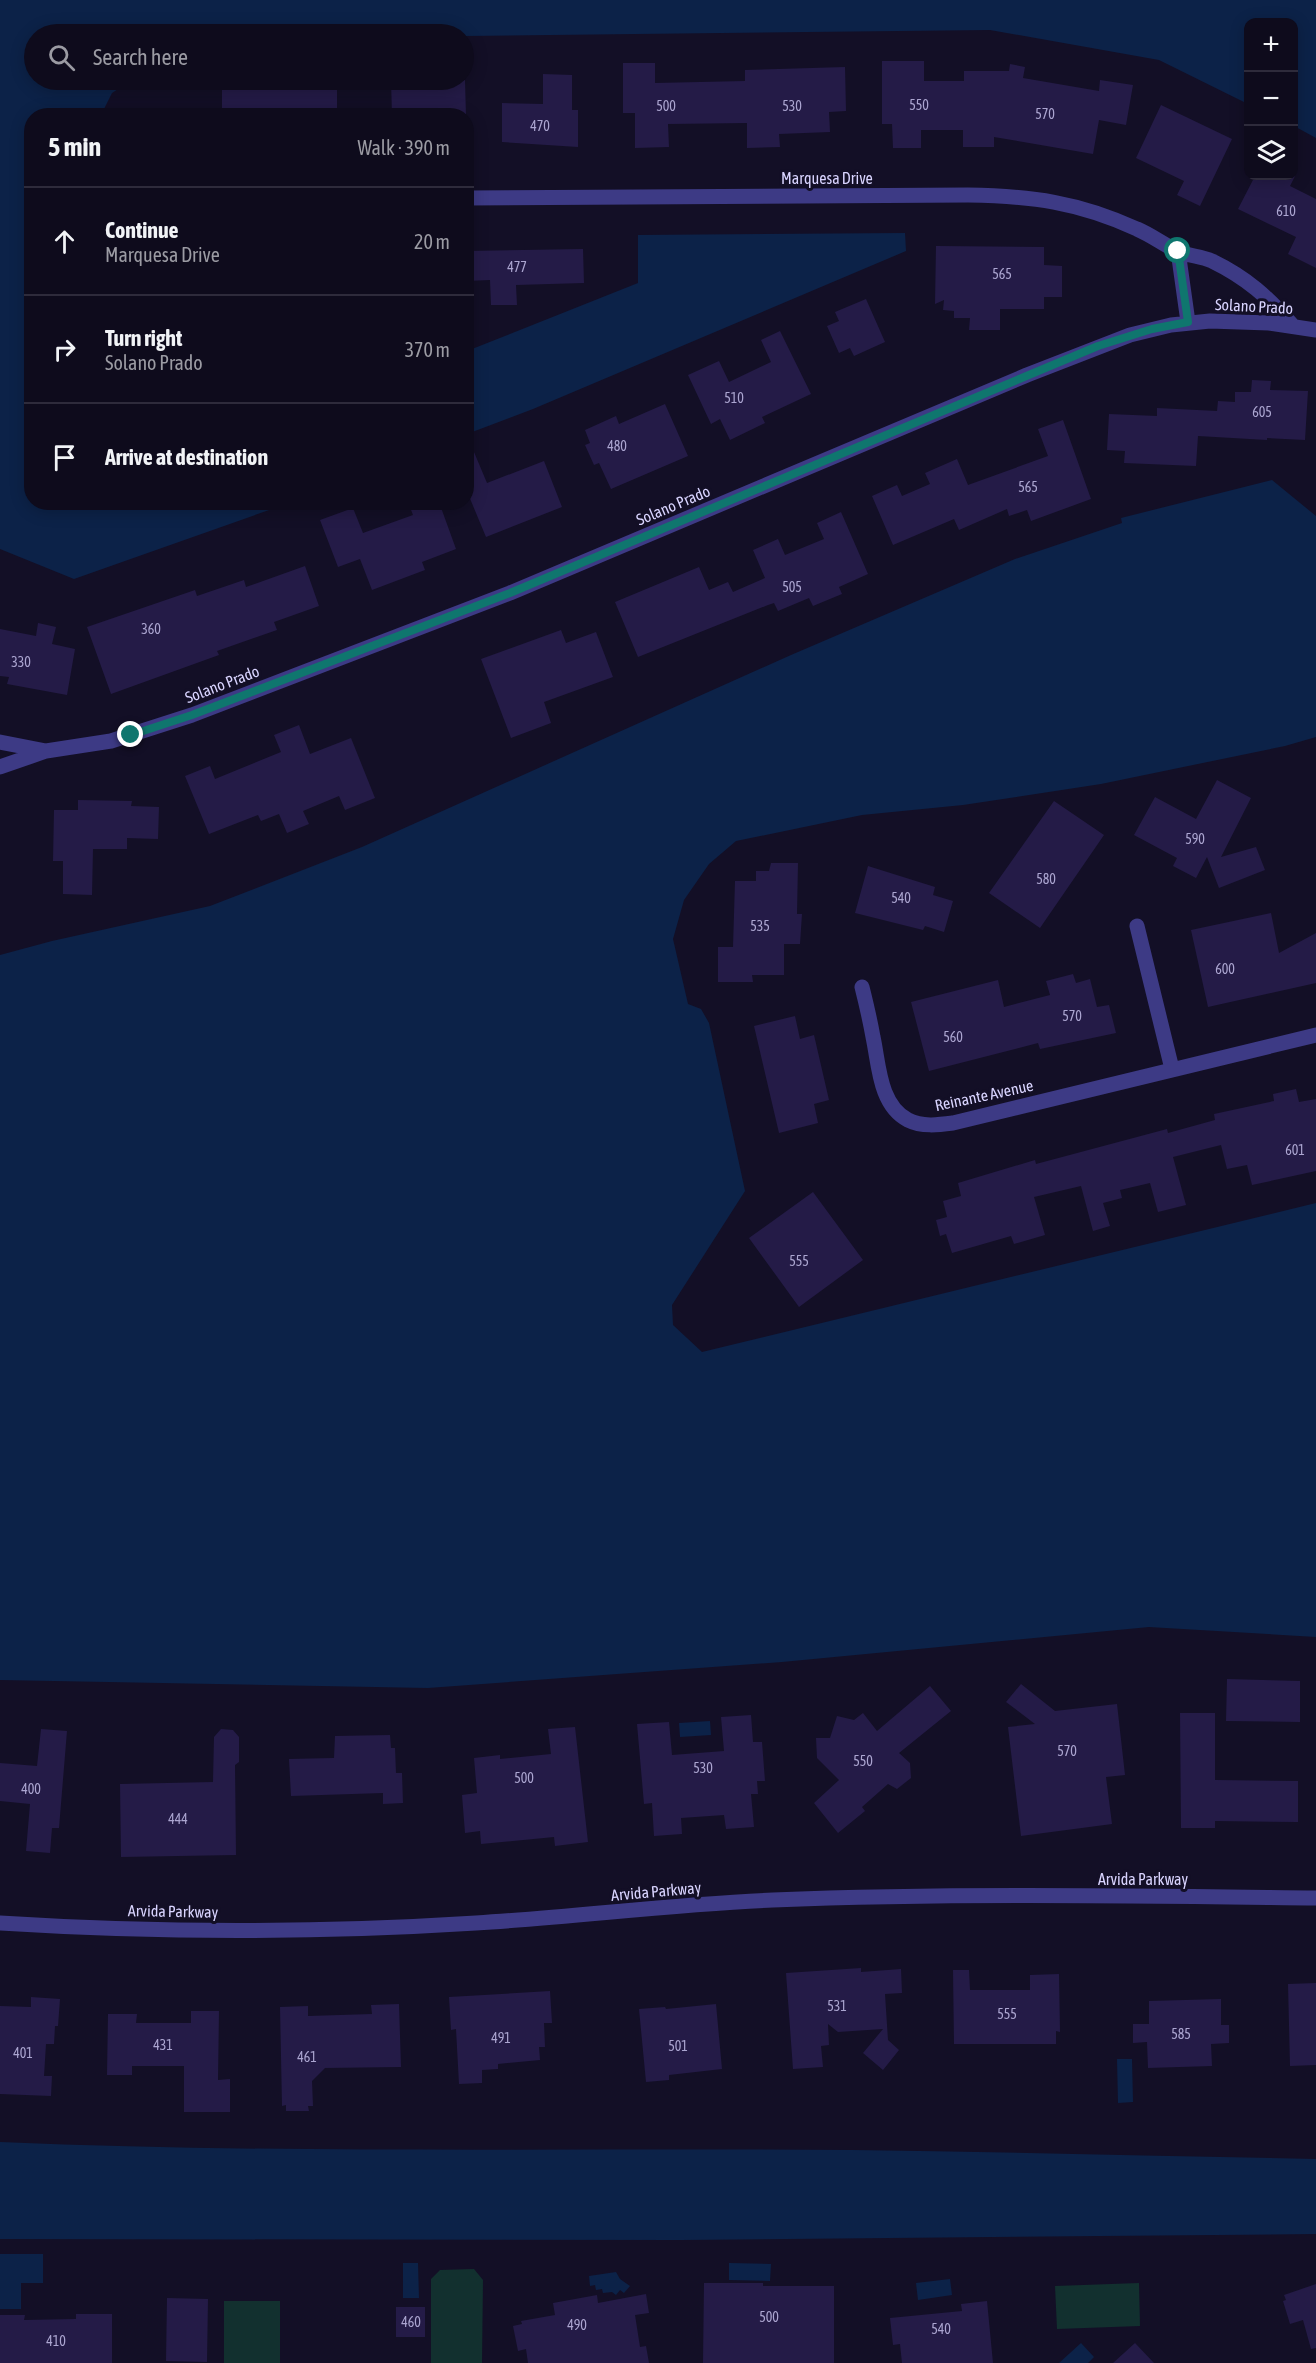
<!DOCTYPE html>
<meta charset="utf-8">
<style>
:root{--surface:#0e0b1c;--page:#1c1929;--text:#f1f3f6;--muted:#9b9ba3;--line:#2e2b3b}
body{margin:0;font-family:"Asap Condensed",sans-serif;background:var(--page);color:var(--text)}
.controls{position:absolute;right:18px;top:18px;display:grid;overflow:hidden;border-radius:12px;box-shadow:0 3px 15px #0003}
.controls button{width:54px;height:54px;display:grid;place-items:center;padding:0;border:0;border-bottom:2px solid var(--line);background:var(--surface);color:var(--text);font:30px sans-serif}
.stop{position:absolute;width:18px;height:18px;margin:-14px;border:4px solid #0f766e;border-radius:50%;background:#fff}
.stop.end{background:#0f766e;border-color:#fff;box-shadow:0 2px 6px #0008}
.list{margin:0;padding:0;list-style:none}
h2{display:flex;justify-content:space-between;align-items:center;height:78px;margin:0;padding:0 24px;font-size:26px}
h2 small{font-size:20px;font-weight:400;color:var(--muted)}
.list li{display:grid;grid-template-columns:39px 1fr auto;gap:18px;align-items:center;box-sizing:border-box;height:108px;padding:0 24px;border-top:2px solid var(--line)}
.list b{display:block;font-size:22px;white-space:nowrap}
.list p{margin:0;font-size:20px;white-space:nowrap;color:var(--muted)}
.list em{font-size:20px;font-style:normal;color:var(--muted)}
.icon{flex:none;width:33px;height:33px;fill:none;stroke:currentColor;stroke-width:2;stroke-linecap:round;stroke-linejoin:round}
.map{position:relative;flex:none;width:1316px;height:2363px;overflow:hidden}
.search{position:absolute;background:var(--surface);box-shadow:0 3px 15px #0003;left:24px;top:24px;width:450px;height:66px;display:flex;align-items:center;gap:15px;box-sizing:border-box;padding:0 21px;border-radius:33px;color:var(--muted);font-size:22px}
.panel{position:absolute;background:var(--surface);box-shadow:0 3px 15px #0003;left:24px;top:108px;width:450px;height:402px;border-radius:24px}
.map>svg:first-child{display:block}
.green{fill:#12302f}
.water{fill:#0c2248}
.building{fill:#241b47}
.lines{fill:none;stroke-linecap:round;stroke-linejoin:round}
.minor{stroke:#3d3a85;stroke-width:15}
.route{stroke:#0f766e;stroke-width:8}
.labels{text-anchor:middle;stroke-width:6;stroke-linejoin:round;paint-order:stroke}
.number-label{font-size:14px;fill:#aca6d1}
.street-label{font-size:16px;fill:#d9d4ff;stroke:#130f26}
</style>
<div class="map">
<svg width="1316" height="2363" viewBox="0 0 1316 2363">
<rect width="100%" height="100%" fill="#130f26"/>
<!-- green -->
<path class="green" d="M474 2269 483 2280 482 2363H431V2279L440 2270Z
M1139 2283 1140 2326 1057 2329 1055 2286Z
M224 2301H280V2363H224Z"/>
<!-- water -->
<path class="water" d="M0 0H1316V138L1294 126V22H1248V104L1159 60 990 30 464 36 34 34V80H132L112 93 101 115 32 116V502L289 503 74 579 0 549Z
M905 233 906 251 533 409 467 434V351L638 283V235Z
M1272 480 1316 516V737L1285 746 1101 784 963 805 862 815 736 841 709 864 684 900 673 939 688 1004 701 1009 709 1023 745 1191 672 1305 673 1325 702 1352 1316 1203V1637L1149 1627 782 1662 428 1688 0 1680V955L52 941 210 906 362 847 791 655 1015 559 1122 523 1121 518Z
M710 1721 711 1735 680 1737 679 1723Z
M1117 2059H1132L1133 2102 1118 2103Z
M0 2142C284 2154 569 2148 853 2150 1007 2152 1162 2156 1316 2159V2234L680 2240 0 2239Z
M0 2254H43V2283H21V2309H0Z
M403 2263H418L419 2298H403Z
M729 2263 771 2264 770 2281 729 2280Z
M616 2272 620 2279 630 2286 624 2293 620 2290 616 2295 612 2292 603 2293 602 2289 596 2290 595 2285 590 2286 589 2276Z
M950 2279 952 2295 918 2300 916 2283Z
M1081 2343 1094 2357 1088 2363H1059Z"/>
<!-- building -->
<path class="building" d="M882 61H924V81H964V71H1009L1010 64 1025 67 1023 78 1099 91 1100 80 1133 85 1126 125 1099 120 1093 154 994 137V147H963V130H921V148H893L892 124H882Z
M623 63H655V83L745 81V70L845 67 846 111 829 112 830 132 779 134 780 147 747 148V123L668 124 669 147 635 148V113H623Z
M543 74 572 75V110H578V147L502 142V103L543 104Z
M222 80H337V116H231V109H222Z
M391 80H465L466 116H392Z
M1161 105 1232 139 1200 206 1177 195 1184 181 1136 158Z
M1255 176H1295L1290 186 1316 199V268L1288 254 1296 237 1238 209Z
M936 246 1044 247V265L1062 266V297H1044V309H1000V330H969L970 318H954V311L943 310 944 300 935 304Z
M583 249 584 283 516 285 517 305H491L490 280 466 281V251Z
M866 299 885 342 854 356 850 348 839 353 827 326 839 321 835 312Z
M780 331 811 394 762 417 765 423 730 440 720 419 711 424 688 375 719 361 729 382 771 362 761 340Z
M1252 380 1271 381 1270 390 1308 391 1305 440 1267 438V440L1198 436 1196 466 1124 463 1125 451 1107 450 1109 414 1157 416V408L1217 411 1218 401 1235 402V392H1251Z
M665 404 688 456 611 489 599 463 594 465 585 445 590 443 585 430 616 416 619 424Z
M1063 420 1091 499 1031 521 1027 510 1009 516 1007 509 959 530 954 519 893 545 872 496 897 485 902 496 930 484 925 473 957 459 968 485 1048 456 1038 429Z
M466 433 487 483 544 461 562 507 486 537 466 489Z
M408 502H439L456 549 422 562 425 570 372 590 360 559 338 567 320 520 353 508 363 533 413 515Z
M841 512 868 574 839 587 842 594 813 606 809 598 778 611 774 603 768 605 638 657 615 602 699 567 709 590 728 582 733 592 765 578 753 550 778 539 785 555 824 539 817 523Z
M305 566 319 606 274 622 277 630 217 651 219 655 111 694 87 627 195 590 197 596 244 580 246 587Z
M38 623 56 627 52 644 75 649 67 695 7 684 9 677 0 676V629L36 636Z
M561 630 566 643 596 632 613 677 544 702 551 723 511 738 481 659Z
M299 725 310 754 351 738 375 798 345 810 339 796 303 811 309 824 287 833 279 814 261 821 258 815 209 834 185 776 210 766 215 779 281 752 274 735Z
M1217 780 1251 798 1221 857 1256 847 1265 870 1219 888 1207 857 1196 878 1173 866 1177 858 1134 835 1155 797 1196 819Z
M78 800 132 801 131 806 159 807 158 839 127 838V849H93L92 895 63 894V861H53L54 810H78Z
M1054 801 1104 835 1040 928 989 893Z
M771 863H798L797 914H802L800 944H784V975H752L753 982H718V947H733L735 881H756V871H769Z
M868 866 935 887 933 895 953 901 944 932 925 926 923 930 855 913Z
M1271 913 1279 953 1316 933V983L1208 1007 1191 930Z
M1073 974 1076 983 1090 979 1097 1007 1109 1005 1116 1033 1040 1049 1038 1043 929 1071 911 1002 998 980 1004 1007 1050 995 1046 981Z
M795 1016 800 1039 814 1035 829 1100 814 1104 818 1123 779 1133 754 1026Z
M1296 1089 1299 1102 1316 1099V1171L1252 1185 1247 1165 1227 1169 1221 1145 1173 1157 1186 1205 1158 1212 1150 1183 1120 1190 1122 1198 1103 1203 1110 1226 1093 1231 1081 1186 1034 1197 1045 1235 1014 1244 1011 1236 952 1253 946 1234 940 1236 936 1220 947 1217 943 1201 961 1196 958 1183 1035 1160 1036 1164 1167 1129 1168 1133 1215 1120 1214 1114 1274 1101 1273 1094Z
M813 1192 863 1260 799 1307 749 1238Z
M1227 1679 1300 1681V1722L1226 1721Z
M1021 1684 1055 1711 1117 1704 1125 1775 1106 1777 1112 1824 1021 1836 1008 1727 1035 1724 1006 1702Z
M930 1686 951 1711 899 1753 910 1763 911 1778 897 1789 888 1784 862 1807 865 1811 838 1833 814 1803 839 1780 817 1758 816 1738H830L837 1716 854 1720 863 1713 877 1731Z
M1180 1713H1215V1780L1298 1781V1822L1215 1821V1828H1181Z
M751 1715 753 1742H762L765 1781H757L758 1794H751L754 1827 726 1829 724 1815 681 1818 682 1834 654 1836 652 1803 644 1804 637 1724 669 1722 672 1755 724 1751 721 1717Z
M575 1727 588 1842 555 1846 554 1837 481 1844 480 1831 465 1833 462 1795 477 1793 474 1758 500 1755V1759L551 1754 548 1729Z
M41 1729 67 1731 59 1828H52L50 1853 26 1851 30 1804 0 1801V1763L37 1766Z
M221 1729 233 1730 239 1737V1762L235 1765 236 1855 121 1857 120 1784 213 1782 214 1737Z
M390 1735 391 1748H395L396 1773H402L403 1803 383 1804V1793L291 1796 289 1759 334 1758 335 1736Z
M861 1968V1972L901 1969 902 1993 885 1994 888 2040 899 2050 883 2070 863 2053 883 2029 838 2032 828 2024 829 2045 821 2046 823 2067 793 2069 786 1973Z
M953 1970H969L970 1990H1030V1975L1059 1974 1060 2032 1056 2031V2044H954Z
M1316 1983V2065L1290 2066 1288 1984Z
M550 1991 552 2023H544L545 2047H539L540 2060 498 2064V2069L482 2070V2083L459 2084 456 2029 451 2030 449 1997Z
M31 1997 60 1999 58 2026H55L54 2044H46L44 2076H52L51 2096 0 2094V2006L31 2007Z
M1221 1999V2025H1229V2043L1211 2044 1212 2066 1148 2068 1147 2042 1133 2043V2024H1149V2001Z
M399 2004 401 2067 325 2068 312 2081 313 2106H308L309 2111H286V2105L282 2106 280 2007 308 2006V2016L372 2014 371 2005Z
M716 2004 722 2069 669 2075V2080L646 2082 639 2009 665 2007 666 2009Z
M191 2011H219L218 2080 230 2079V2112H184V2066H132V2075H107L108 2014H137L136 2023H191Z
M704 2283H763V2286H834V2363H703Z
M1316 2284V2348L1311 2349 1303 2320 1290 2324 1283 2301 1286 2300 1284 2295Z
M646 2294 649 2313 635 2315 640 2347 646 2346 649 2363H528L526 2349 518 2351 513 2326 522 2324 521 2321 555 2315 553 2303 597 2295 598 2303Z
M167 2298 208 2299 207 2362 166 2361Z
M987 2301 993 2363H902L900 2344 893 2345 890 2318 962 2311 961 2304Z
M396 2307H425V2337H396Z
M76 2314H112V2363H0V2315H25L24 2320 76 2319Z
M1135 2343 1154 2363H1113Z"/>
<g class="lines">
<!-- minor -->
<path class="minor" d="M466 198 968 195C1031 196 1078 202 1137 229 1151 235 1163 244 1177 251 1188 256 1201 256 1212 261 1247 278 1268 297 1293 326
M1178 251 1188 322
M0 742 46 751
M0 767 46 751 111 741 192 715 510 593 1027 375 1130 335 1171 325 1210 321 1269 323 1316 330
M1137 926 1172 1069
M862 987C866 1003 870 1020 873 1037 879 1064 879 1105 908 1120 922 1127 938 1125 953 1123L1316 1035
M0 1923C158 1933 318 1933 476 1923 575 1917 674 1904 773 1900 953 1893 1136 1896 1316 1898"/>
</g>
<g class="lines">
<!-- route -->
<path class="route" d="M131 735 192 715 510 593 1098 346 1152 329 1188 322 1178 251"/>
</g>
<g class="labels">
<!-- number labels -->
<g class="number-label">
<text x="919" y="110">550</text>
<text x="666" y="111">500</text>
<text x="792" y="111">530</text>
<text x="1045" y="119">570</text>
<text x="540" y="131">470</text>
<text x="1286" y="216">610</text>
<text x="517" y="272">477</text>
<text x="1002" y="279">565</text>
<text x="734" y="403">510</text>
<text x="1262" y="417">605</text>
<text x="617" y="451">480</text>
<text x="1028" y="492">565</text>
<text x="792" y="592">505</text>
<text x="151" y="634">360</text>
<text x="21" y="667">330</text>
<text x="1195" y="844">590</text>
<text x="1046" y="884">580</text>
<text x="901" y="903">540</text>
<text x="760" y="931">535</text>
<text x="1225" y="974">600</text>
<text x="1072" y="1021">570</text>
<text x="953" y="1042">560</text>
<text x="1295" y="1155">601</text>
<text x="799" y="1266">555</text>
<text x="1067" y="1756">570</text>
<text x="863" y="1766">550</text>
<text x="703" y="1773">530</text>
<text x="524" y="1783">500</text>
<text x="31" y="1794">400</text>
<text x="178" y="1824">444</text>
<text x="837" y="2011">531</text>
<text x="1007" y="2019">555</text>
<text x="1181" y="2039">585</text>
<text x="501" y="2043">491</text>
<text x="163" y="2050">431</text>
<text x="678" y="2051">501</text>
<text x="23" y="2058">401</text>
<text x="307" y="2062">461</text>
<text x="769" y="2322">500</text>
<text x="411" y="2327">460</text>
<text x="577" y="2330">490</text>
<text x="941" y="2334">540</text>
<text x="56" y="2346">410</text>
</g>
<!-- street labels -->
<g class="street-label">
<text x="827" y="184">Marquesa Drive</text>
<text transform="translate(1254 306) rotate(3)" y="6">Solano Prado</text>
<text transform="translate(673 505) rotate(-23)" y="6">Solano Prado</text>
<text transform="translate(222 684) rotate(-21)" y="6">Solano Prado</text>
<text transform="translate(984 1095) rotate(-12)" y="6">Reinante Avenue</text>
<text x="1143" y="1885">Arvida Parkway</text>
<text transform="translate(656 1891) rotate(-5)" y="6">Arvida Parkway</text>
<text transform="translate(173 1911) rotate(1)" y="6">Arvida Parkway</text>
</g>
</g>
</svg>
<div class="controls">
<button>+</button>
<button>−</button>
<button><svg class="icon" aria-label="layers" viewBox="0 0 24 24"><path d="M12 4l9 5-9 5-9-5zM3 14l9 5 9-5"/></svg></button>
</div>
<div class="stop" style="left:1178px;top:251px"></div>
<div class="stop end" style="left:131px;top:735px"></div>
<div class="search"><svg class="icon" aria-label="search" viewBox="0 0 24 24"><circle cx="10" cy="10" r="6"/><path d="M15 15l6 6"/></svg>Search here</div>
<section class="panel">
<h2>5 min<small>Walk · 390 m</small></h2>
<ul class="list">
<li><svg class="icon" aria-label="ahead" viewBox="0 0 24 24"><path d="M12 20V5M6 11l6-6 6 6"/></svg><div><b>Continue</b><p>Marquesa Drive</p></div><em>20 m</em></li>
<li><svg class="icon" aria-label="right" viewBox="0 0 24 24"><path d="M7 20v-9h11M14 6l5 5-5 5"/></svg><div><b>Turn right</b><p>Solano Prado</p></div><em>370 m</em></li>
<li><svg class="icon" aria-label="arrive" viewBox="0 0 24 24"><path d="M6 21V4h12l-3 4 3 4H6"/></svg><div><b>Arrive at destination</b></div></li>
</ul>
</section>
</div>
